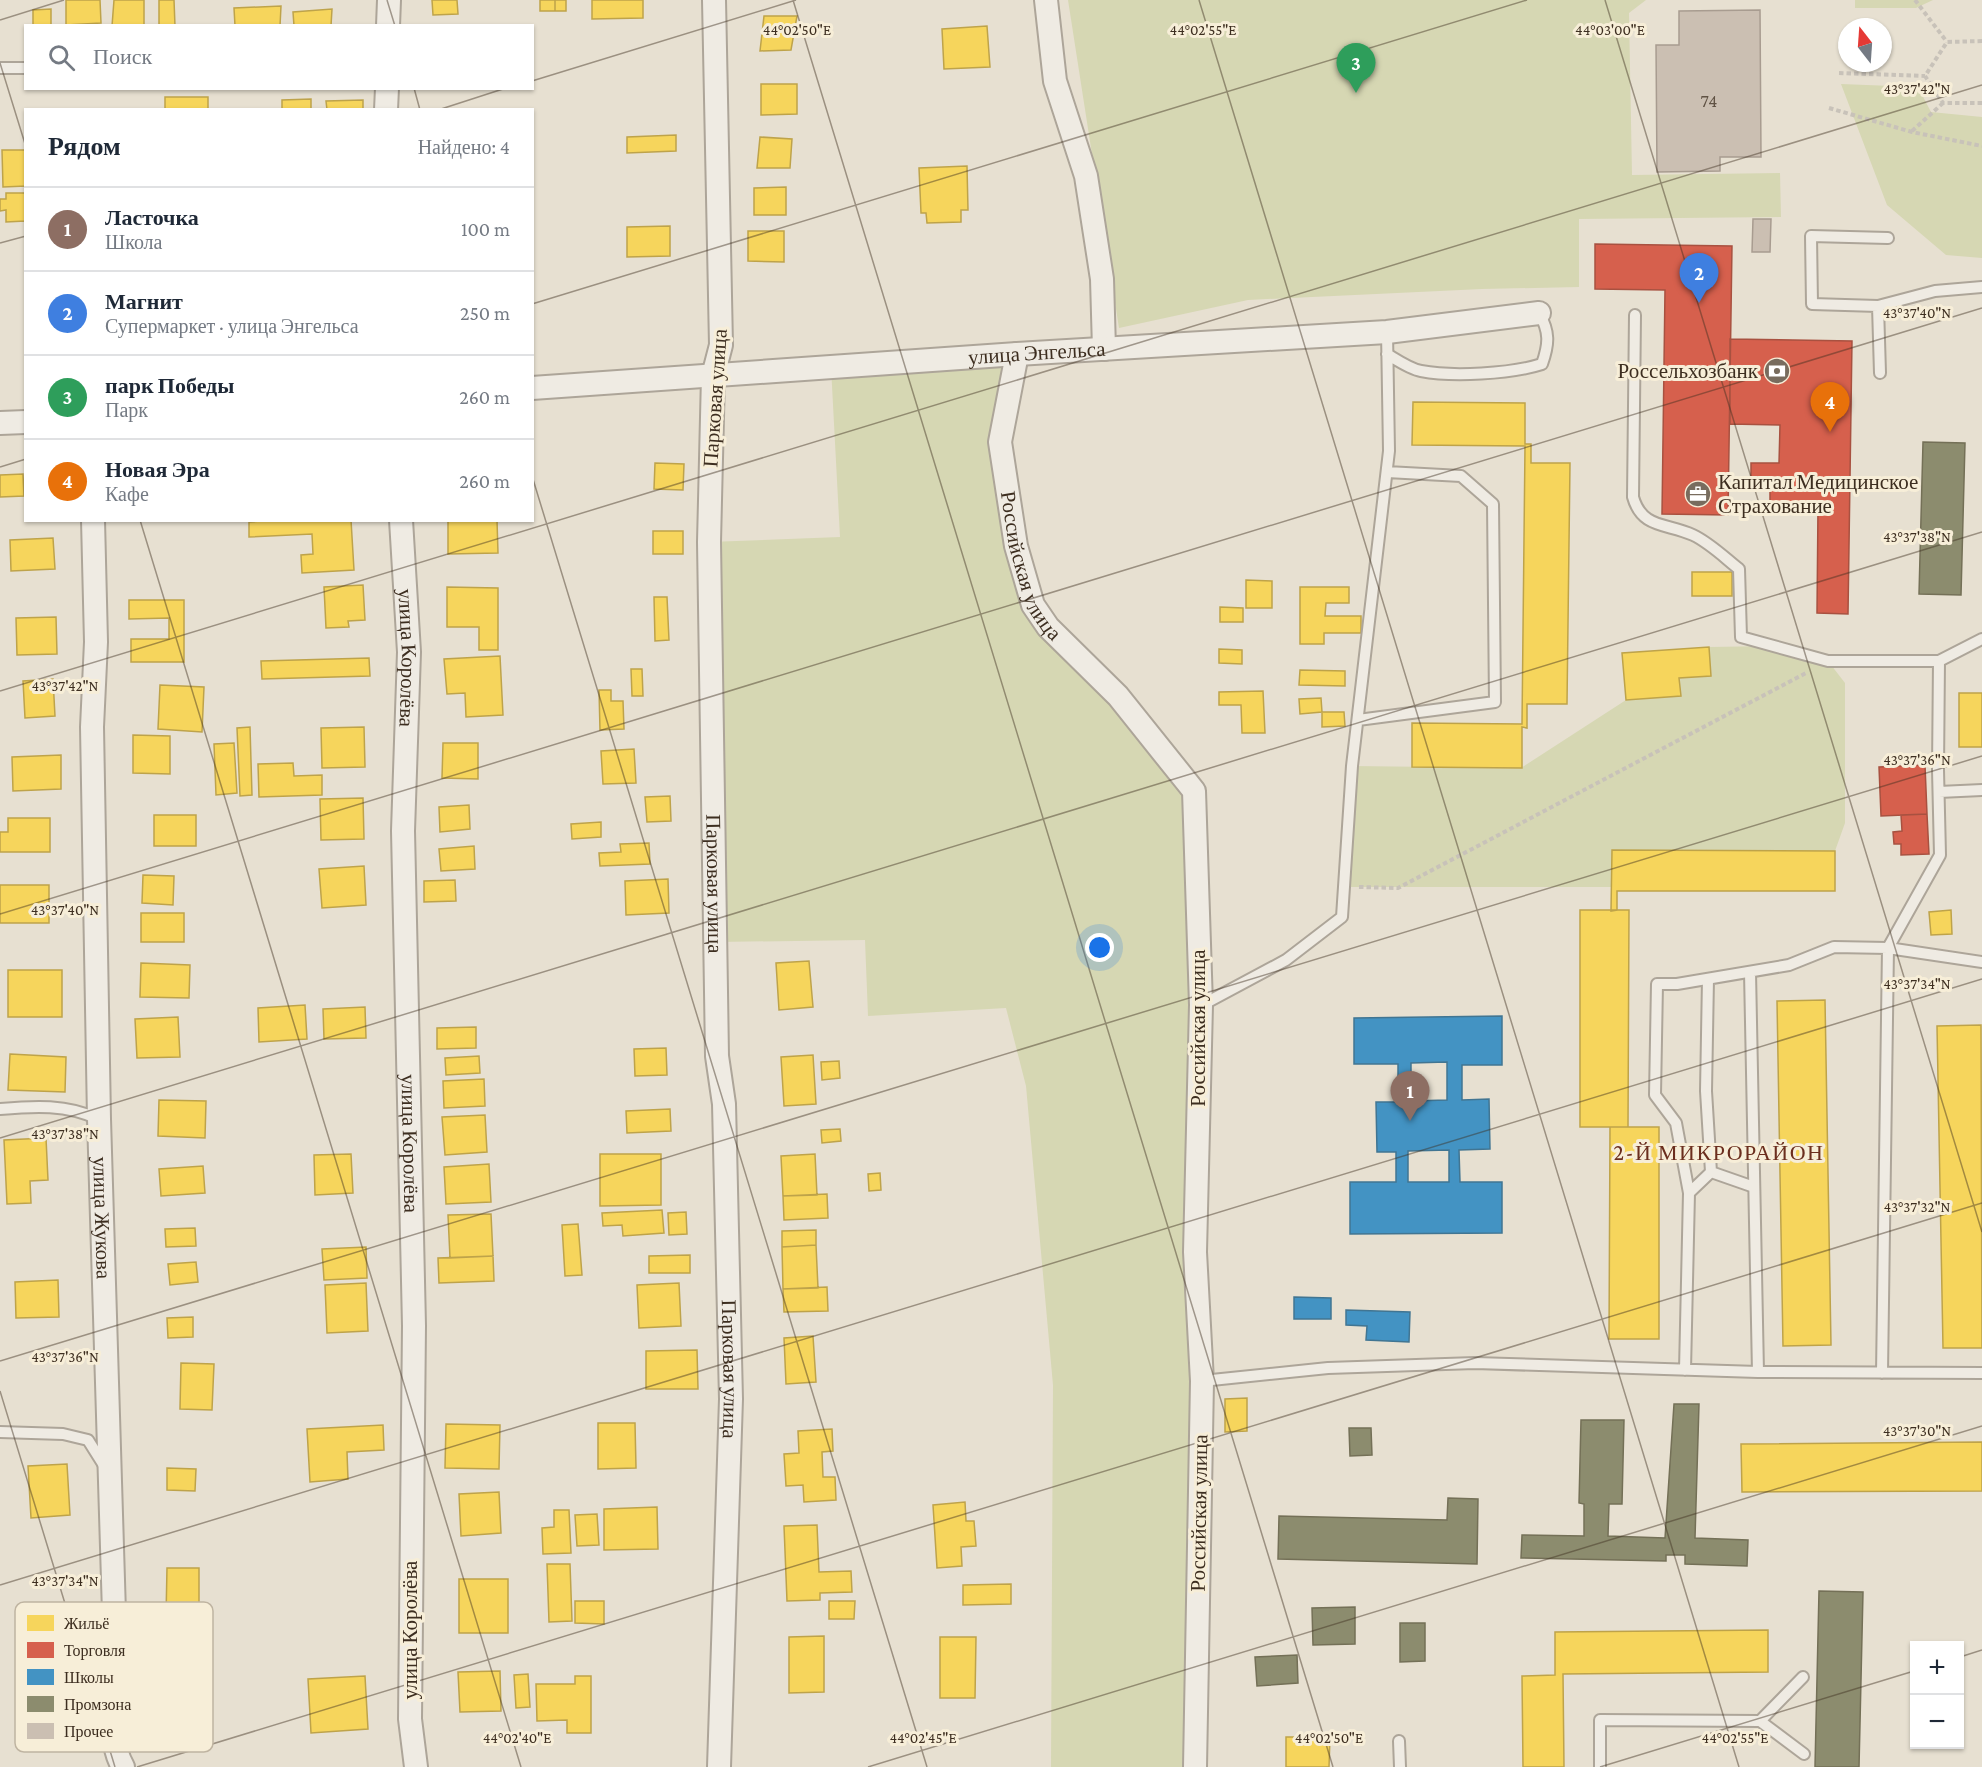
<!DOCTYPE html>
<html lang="ru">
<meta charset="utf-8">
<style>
:root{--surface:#fff;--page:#f6f6f7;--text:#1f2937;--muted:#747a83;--line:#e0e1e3;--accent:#786c5e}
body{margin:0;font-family:"Crimson Pro",serif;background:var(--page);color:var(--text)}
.controls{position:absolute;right:18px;bottom:18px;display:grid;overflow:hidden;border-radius:0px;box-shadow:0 2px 4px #0004}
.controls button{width:54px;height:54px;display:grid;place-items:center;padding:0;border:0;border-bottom:2px solid var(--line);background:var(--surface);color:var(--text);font:30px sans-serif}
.compass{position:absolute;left:1838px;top:18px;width:54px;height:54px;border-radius:50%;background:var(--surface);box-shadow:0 2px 4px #0004;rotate:343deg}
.you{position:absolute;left:1100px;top:948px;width:21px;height:21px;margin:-15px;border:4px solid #fff;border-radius:50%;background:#1a73e8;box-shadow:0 0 0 9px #1a73e833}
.badge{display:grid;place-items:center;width:39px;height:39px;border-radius:50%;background:var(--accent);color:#fff;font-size:20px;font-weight:700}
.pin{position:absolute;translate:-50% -50px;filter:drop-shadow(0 2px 3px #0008)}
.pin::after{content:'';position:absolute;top:32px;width:21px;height:18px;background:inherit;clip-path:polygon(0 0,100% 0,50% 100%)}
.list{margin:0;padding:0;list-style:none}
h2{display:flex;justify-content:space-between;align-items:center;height:78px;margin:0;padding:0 24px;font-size:26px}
h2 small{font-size:20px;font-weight:400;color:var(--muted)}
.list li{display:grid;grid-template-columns:39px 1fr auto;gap:18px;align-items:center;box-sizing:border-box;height:84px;padding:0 24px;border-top:2px solid var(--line)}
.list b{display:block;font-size:22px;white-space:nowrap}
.list p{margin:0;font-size:20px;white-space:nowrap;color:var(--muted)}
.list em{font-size:20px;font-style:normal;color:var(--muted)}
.icon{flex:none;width:33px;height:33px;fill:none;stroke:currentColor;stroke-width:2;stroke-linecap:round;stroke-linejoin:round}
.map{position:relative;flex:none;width:1982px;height:1767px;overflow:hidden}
.search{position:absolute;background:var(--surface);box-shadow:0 2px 4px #0004;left:24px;top:24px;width:510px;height:66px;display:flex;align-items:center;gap:15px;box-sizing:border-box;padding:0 21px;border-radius:0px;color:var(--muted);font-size:22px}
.panel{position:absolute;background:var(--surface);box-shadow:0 2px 4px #0004;left:24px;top:108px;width:510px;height:414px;border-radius:0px}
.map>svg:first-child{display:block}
.green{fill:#d6d7b3}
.homes{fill:#f6d55c;stroke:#bea34a;stroke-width:1.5}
.shops{fill:#d6604d;stroke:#a85140;stroke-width:1.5}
.schools{fill:#4393c3;stroke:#417592;stroke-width:1.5;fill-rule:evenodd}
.industry{fill:#8c8c6e;stroke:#747057;stroke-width:1.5}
.building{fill:#cbbfb2;stroke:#a89c90;stroke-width:1.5}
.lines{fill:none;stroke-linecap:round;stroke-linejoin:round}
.service-casing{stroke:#ada599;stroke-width:14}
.minor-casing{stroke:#ada599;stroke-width:26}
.path{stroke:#c8c2b9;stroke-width:4;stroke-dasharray:4.5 3;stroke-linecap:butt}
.service{stroke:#efebe3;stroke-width:10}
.minor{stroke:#efebe3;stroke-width:22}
.ticks{fill:none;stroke:#3d2e20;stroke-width:1.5;stroke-opacity:0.45}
.labels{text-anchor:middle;stroke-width:6;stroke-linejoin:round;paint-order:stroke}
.number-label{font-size:18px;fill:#605244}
.street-label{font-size:21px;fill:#3d2e20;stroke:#f7eed8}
.poi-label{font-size:21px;fill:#3d2e20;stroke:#f7eed8;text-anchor:end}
.neighbourhood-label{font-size:22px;letter-spacing:1.5px;fill:#6b2e1e;stroke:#f7eed8}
.key{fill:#f7eed8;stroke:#bfb4a1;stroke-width:1.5}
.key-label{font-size:16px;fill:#3d2e20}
.ticks-label{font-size:15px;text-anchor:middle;fill:#3d2e20;stroke:#f7eed8;stroke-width:6;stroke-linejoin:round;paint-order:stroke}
</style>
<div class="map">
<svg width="1982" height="1767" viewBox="0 0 1982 1767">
<rect width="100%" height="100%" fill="#e7e0d1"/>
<!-- green -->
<path class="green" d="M1068 0H1646L1629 13 1632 175 1780 173 1781 217 1579 219V287L1482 289 1248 300 1119 328Z
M1855 0H1933L1916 8H1855Z
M1841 84 1918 87 1931 112 1982 117V258L1946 255 1887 205Z
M1017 354 1000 442 1033 605 1194 791 1195 1767H1051L1053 1385 1026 1086 1006 1008 868 1016 865 940 716 942 709 542 840 537 831 367Z
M1772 646 1828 661 1845 683V823L1835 851 1612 850 1611 887H1344L1352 766 1521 768 1626 700 1681 696 1679 678 1711 675 1709 647Z"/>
<!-- homes -->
<path class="homes" d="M66 0H100L101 23 66 25Z
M114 0H144V26H112Z
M159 0H174L175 26H159Z
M432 0H457L458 14 433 15Z
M540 0H555V11H540Z
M555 0H566V11H555Z
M592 0H643V18L592 19Z
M281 6 280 26H235L234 8Z
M51 9V26H33V10Z
M332 9 331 26H294L293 12Z
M764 16H797L791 50 760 51Z
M987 26 990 67 944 69 942 29Z
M761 84H797V114L761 115Z
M165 97H208V110H165Z
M311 99V110H282V100Z
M363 100V110H327L326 101Z
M676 135V151L627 153V137Z
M760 137 792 139 790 168H757Z
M2 150H25L26 186 3 187Z
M967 166 968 210H961V222L927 223 926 213H921L919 168Z
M786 187V215H754V188Z
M6 193H25V221L6 222V210L0 211V199H6Z
M670 226V256L627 257V227Z
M748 231H784V262L748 261Z
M1413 402 1525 403V444H1531V463H1570L1567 704H1527V728L1522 727V768L1412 767V723L1522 724 1525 446 1412 445Z
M655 463 684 464 683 490 654 489Z
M23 474 24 496 0 497V475Z
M275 520H351L354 570 302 573 301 555 313 554 312 534 249 537V522Z
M448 520H497L498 553 448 554Z
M653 531H683V554H653Z
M53 538 55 569 11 571 10 540Z
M1692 572H1732V596H1692Z
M1246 580 1272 581V608H1246Z
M363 585 365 620 348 621 349 627 326 628 324 587Z
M447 587 498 588V650H479V627H447Z
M1300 587H1349V603H1326L1325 616H1361V633H1324V644H1300Z
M654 597H667L669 640 655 641Z
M129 600H184V662H131V639H169V618L129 619Z
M1220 607 1243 608V622H1220Z
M56 617 57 654 17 655 16 618Z
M1709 647 1711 676 1679 678 1681 696 1626 700 1622 653Z
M1219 649 1242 650V664L1219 663Z
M500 656 503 715 466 717 465 693 447 694 444 659Z
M369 658 370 676 262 679 261 661Z
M631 669H642L643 696H632Z
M1300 670 1345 671V686L1299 685Z
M53 679 55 716 25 718 23 681Z
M160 685 204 687 202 732 158 729Z
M599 690H611V701H623L624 729 600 730Z
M1263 691 1265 733H1242L1241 705H1219V692Z
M1959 693H1982V747H1959Z
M1321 698 1322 712 1300 714 1299 699Z
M1322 712H1344L1345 726 1322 727Z
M250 727 252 795 240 796 237 728Z
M364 727 365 767 322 768 321 728Z
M133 735 170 736V774L133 773Z
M234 743 237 793 216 795 214 744Z
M443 743H478V779L442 778Z
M634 749 636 783 603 784 601 751Z
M61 755V789L13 791 12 757Z
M293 763 294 776 322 775V795L259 797 258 764Z
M670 796 671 821 647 822 645 797Z
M363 798 364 839 321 840 320 799Z
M469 805 470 829 440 832 439 807Z
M154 815H196V846H154Z
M8 818H50V852H0V832H8Z
M601 822V837L572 839 571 824Z
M649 843 650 864 600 866 599 853 621 852 620 844Z
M474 846 475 869 441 871 439 849Z
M1612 850 1835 851V891H1617V910L1611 911Z
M364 866 366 905 322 908 319 869Z
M143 875 174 876 173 905 142 903Z
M668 879 669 913 626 915 625 881Z
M455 880 456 901 424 902V881Z
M0 885H49V923H0Z
M1580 910H1629L1628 1127H1580Z
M1951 910 1952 934 1931 935 1929 912Z
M141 913H184V942H141Z
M809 961 813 1007 779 1010 776 963Z
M141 963 190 965 189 998 140 997Z
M8 970H62V1017H8Z
M1825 1000 1831 1345 1783 1346 1777 1001Z
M305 1005 307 1039 259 1042 258 1008Z
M365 1007 366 1038 324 1039 323 1009Z
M178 1017 180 1057 137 1058 135 1019Z
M1981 1025 1982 1348H1943L1937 1026Z
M476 1027V1048L437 1049V1028Z
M666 1048 667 1075 635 1076 634 1049Z
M10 1054 66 1057 65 1092 8 1090Z
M813 1055 816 1104 784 1106 781 1057Z
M479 1056 480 1073 446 1075 445 1058Z
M839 1061 840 1078 822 1080 821 1062Z
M484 1079 485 1106 444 1108 443 1081Z
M159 1100 206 1101 205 1138 158 1136Z
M670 1109 671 1131 627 1133 626 1111Z
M485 1115 487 1152 445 1155 442 1117Z
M1610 1127H1659V1339H1609Z
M840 1129 841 1141 822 1143 821 1130Z
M46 1138 48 1180 30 1181 31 1203 7 1204 4 1140Z
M351 1154 353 1193 315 1195 314 1155Z
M600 1154H661V1205L600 1206Z
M815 1154 817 1195 783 1196 781 1156Z
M489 1164 491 1202 446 1204 444 1167Z
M203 1166 205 1193 161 1196 159 1169Z
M880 1173 881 1190 869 1191 868 1174Z
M827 1194 828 1218 784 1220 783 1196Z
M662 1210 664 1233 623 1236 622 1225 603 1226 602 1213Z
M686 1212 687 1234 669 1235 668 1213Z
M491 1214 493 1256 450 1258 448 1215Z
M578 1224 582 1275 565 1276 562 1225Z
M195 1228 196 1246 166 1247 165 1229Z
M816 1230V1245L782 1247V1231Z
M816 1245 818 1288 783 1289 782 1247Z
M366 1247 367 1278 324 1280 322 1249Z
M690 1255V1273H649V1256Z
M493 1256 494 1281 439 1283 438 1258Z
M196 1262 198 1282 170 1285 168 1264Z
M58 1280 59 1317 16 1318 15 1282Z
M366 1283 368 1331 327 1333 325 1285Z
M679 1283 681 1326 639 1328 637 1285Z
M827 1287 828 1311 784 1312 783 1289Z
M193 1317V1337L168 1338 167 1318Z
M813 1336 816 1382 786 1384 784 1338Z
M697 1350 698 1389H646V1351Z
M181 1363 214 1364 212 1410 180 1409Z
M1247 1398V1431L1225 1432V1399Z
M598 1423H635L636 1468 598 1469Z
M446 1424 500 1425 499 1469 445 1468Z
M383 1425 384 1450 347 1452 348 1479 310 1482 307 1429Z
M832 1429 833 1451 822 1452 823 1477H835L836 1500 804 1502 803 1485 786 1486 784 1454 799 1453 798 1431Z
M1982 1442V1491L1742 1492 1741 1444Z
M67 1464 70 1515 31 1518 28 1466Z
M167 1468 196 1469 195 1491 167 1490Z
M499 1492 501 1533 461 1536 459 1494Z
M965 1502 966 1521H974L976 1546 961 1547 962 1566 937 1568 933 1505Z
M657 1507 658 1549 604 1550V1509Z
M554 1510H569L571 1553 543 1554 542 1528 554 1527Z
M597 1514 599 1545 577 1546 575 1515Z
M817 1525 819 1572 851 1571 852 1592 820 1593V1600L787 1601 784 1526Z
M547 1564H570L572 1621 549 1622Z
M167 1568H199V1616H166Z
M459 1579H508V1633H459Z
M1011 1584V1604L963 1605V1585Z
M575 1601H604V1624L575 1623Z
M829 1601H855L854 1619H829Z
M1768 1630V1672L1563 1674 1564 1767H1523L1522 1676 1555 1675V1632Z
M824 1636V1692L789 1693V1637Z
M940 1637H976L975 1698H940Z
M500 1671 501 1711 460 1712 458 1672Z
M528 1674 530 1707 516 1708 514 1675Z
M365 1676 368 1729 311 1733 308 1679Z
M575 1676H591V1733H567V1720L537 1721 536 1684H575Z
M1286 1737H1330L1329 1767H1286Z"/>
<!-- shops -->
<path class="shops" d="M1595 244 1732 246 1728 515 1662 514 1665 290 1595 289Z
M1730 339 1852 341 1848 614 1817 613 1818 508 1770 507V486H1751V463H1779L1780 425 1730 424Z
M1925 765 1927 814 1881 816 1879 767Z
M1927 814 1929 854 1901 855V844H1894L1893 832 1902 831 1901 815Z"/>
<!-- schools -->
<path class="schools" d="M1502 1016V1065H1462V1100L1489 1099 1490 1149 1459 1150 1460 1182H1502V1233L1350 1234V1182H1396V1152H1377L1376 1102H1398V1064H1354V1018ZM1447 1062V1100L1411 1101V1063ZM1449 1150V1182H1408V1151Z
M1294 1297 1331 1298V1319H1294Z
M1346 1310 1410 1312 1409 1342 1366 1340 1367 1326 1346 1325Z"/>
<!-- industry -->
<path class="industry" d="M1923 442 1965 443 1961 595 1919 594Z
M1674 1404H1699L1695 1538 1748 1540 1747 1566 1685 1564V1555H1666V1561L1521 1558 1522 1535 1584 1536V1504L1579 1503 1581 1420H1624L1622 1504H1609L1608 1536 1665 1538Z
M1349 1428H1371L1372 1455 1350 1456Z
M1448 1498 1478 1499 1477 1564 1278 1559 1279 1516 1447 1520Z
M1819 1591 1863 1592 1859 1767H1815Z
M1355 1607V1644L1313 1645 1312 1608Z
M1400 1623H1425V1661L1400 1662Z
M1297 1655 1298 1683 1257 1686 1255 1657Z"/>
<!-- building -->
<path class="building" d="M1760 10 1761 157H1720V171L1657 172 1656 45H1679V11Z
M1753 219H1771L1770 252H1752Z"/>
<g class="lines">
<!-- service casing -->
<g class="service-casing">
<path id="service" d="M0 68H26
M1888 238 1811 236 1812 304 1878 306 1935 291 1982 287
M1878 306 1880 373
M1635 315 1633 497C1642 529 1667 523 1693 535 1710 543 1725 558 1739 569L1741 637 1828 661H1939
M1387 354C1397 360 1410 369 1421 371 1452 377 1511 374 1542 364 1549 344 1550 332 1539 313
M1358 720 1495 702 1493 504 1461 476 1387 472
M1939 792 1982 790
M1750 972 1758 1372
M1708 979 1706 1091 1711 1172 1754 1187
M1202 1005 1286 960 1342 917 1352 766 1389 451 1387 332
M0 1109C34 1106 67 1104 98 1119
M1689 1193 1676 1123 1655 1095 1657 984H1677L1789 965 1834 947 1888 948 1982 962
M1685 1370 1689 1193 1711 1172
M1882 1373 1888 948 1940 855 1938 770 1939 661 1982 639
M1202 1381 1328 1368 1475 1363 1758 1372 1982 1373
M0 1432 63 1434 88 1440 105 1467
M1760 1721 1804 1754
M1399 1741 1400 1767
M1600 1767V1720L1760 1721 1803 1677"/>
</g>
<!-- minor casing -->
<g class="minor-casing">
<g id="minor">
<path id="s1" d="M714 0 721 345 713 376 709 542 717 1056 724 1104 731 1399 719 1767"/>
<path d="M1046 0 1055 81 1086 176 1102 279 1104 349"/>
<path d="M388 26 389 0"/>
<path d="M386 110 387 88"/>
<path id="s2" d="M1017 354 1000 442 1016 546 1033 605 1048 627 1118 696 1194 791 1201 1005 1195 1252 1202 1381 1195 1767"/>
<path id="s3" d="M532 388 1017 354 1387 332 1539 313"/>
<path d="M0 423 26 422"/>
<path id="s4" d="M93 520 96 642 92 727 99 1119 116 1679C115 1709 108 1741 123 1767"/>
<path id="s5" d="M401 520 409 652 403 831 414 1326 410 1719 416 1767"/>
</g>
</g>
<!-- path -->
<path class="path" d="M1915 0 1947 42
M1982 41 1947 42 1925 76 1943 103H1982
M1839 73 1925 76
M1829 108 1912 132 1982 146
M1912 131 1943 103
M1359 887 1398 888 1806 673"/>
<!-- service -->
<use href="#service" class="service"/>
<!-- minor -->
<use href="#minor" class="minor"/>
</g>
<!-- ticks -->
<path class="ticks" d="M387 0 395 26M793 0 1333 1767M1199 0 1739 1767M1605 0 1982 1232M0 20 64 0M0 63 26 147M532 81 796 0M414 88 420 110M438 110 506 88M0 243 26 236M532 304 1527 0M0 467 26 459M532 476 927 1767M140 520 521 1767M0 691 1982 85M0 914 1982 308M0 1138 1982 532M0 1361 1982 756M0 1391 115 1767M0 1585 1982 979M1960 1657 1982 1650M137 1767 1982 1203M868 1767 1982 1426M1600 1767 1914 1671"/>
<!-- icons -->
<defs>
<g id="bank-disc" transform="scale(1.35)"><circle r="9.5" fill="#786c5e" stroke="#f7eed8"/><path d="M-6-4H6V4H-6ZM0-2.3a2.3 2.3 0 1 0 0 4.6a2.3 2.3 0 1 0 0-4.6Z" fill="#fff"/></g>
<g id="office-disc" transform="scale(1.35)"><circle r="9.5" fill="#786c5e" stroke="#f7eed8"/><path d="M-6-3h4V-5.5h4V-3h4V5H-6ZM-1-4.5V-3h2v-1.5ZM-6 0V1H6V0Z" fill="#fff"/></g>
</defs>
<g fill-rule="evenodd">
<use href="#bank-disc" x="1777" y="371"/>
<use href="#office-disc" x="1698" y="494"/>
</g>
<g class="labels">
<!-- number labels -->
<g class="number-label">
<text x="1709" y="107">74</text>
</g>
<!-- street labels -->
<g class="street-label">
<text dy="7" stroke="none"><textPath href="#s3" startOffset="506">улица Энгельса</textPath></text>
<text transform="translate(715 398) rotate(-86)" y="7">Парковая улица</text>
<text dy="7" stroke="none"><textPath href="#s2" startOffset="218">Российская улица</textPath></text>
<text dy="7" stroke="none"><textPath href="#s5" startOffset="138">улица Королёва</textPath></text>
<text dy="7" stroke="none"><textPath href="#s1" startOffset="885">Парковая улица</textPath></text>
<text transform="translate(1198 1028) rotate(-90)" y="7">Российская улица</text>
<text dy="7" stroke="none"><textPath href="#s5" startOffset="624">улица Королёва</textPath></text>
<text dy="7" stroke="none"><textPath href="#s4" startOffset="698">улица Жукова</textPath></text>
<text dy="7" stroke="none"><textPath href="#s1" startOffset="1371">Парковая улица</textPath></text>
<text transform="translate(1199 1513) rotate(-89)" y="7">Российская улица</text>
<text transform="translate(410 1630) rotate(-90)" y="7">улица Королёва</text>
</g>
<!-- poi labels -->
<g class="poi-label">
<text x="1758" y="378">Россельхозбанк</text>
<text x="1718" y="489" text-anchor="start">Капитал Медицинское<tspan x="1718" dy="24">Страхование</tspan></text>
</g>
<!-- neighbourhood labels -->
<g class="neighbourhood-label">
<text x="1719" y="1160">2-Й МИКРОРАЙОН</text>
</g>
</g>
<!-- legend -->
<rect x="15" y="1602" width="198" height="150" rx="9" class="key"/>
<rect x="27" y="1615" width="27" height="16" fill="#f6d55c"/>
<rect x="27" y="1642" width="27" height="16" fill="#d6604d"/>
<rect x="27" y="1669" width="27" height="16" fill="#4393c3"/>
<rect x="27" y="1696" width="27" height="16" fill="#8c8c6e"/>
<rect x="27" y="1723" width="27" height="16" fill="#cbbfb2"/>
<g class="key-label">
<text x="64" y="1629">Жильё</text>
<text x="64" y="1656">Торговля</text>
<text x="64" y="1683">Школы</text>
<text x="64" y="1710">Промзона</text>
<text x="64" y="1737">Прочее</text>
</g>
<g class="ticks-label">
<text x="1610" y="35">44°03'00"E</text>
<text x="797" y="35">44°02'50"E</text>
<text x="1203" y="35">44°02'55"E</text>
<text x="1917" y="94">43°37'42"N</text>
<text x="1917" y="318">43°37'40"N</text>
<text x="1917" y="542">43°37'38"N</text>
<text x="65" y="691">43°37'42"N</text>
<text x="1917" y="765">43°37'36"N</text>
<text x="65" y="915">43°37'40"N</text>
<text x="1917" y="989">43°37'34"N</text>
<text x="65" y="1139">43°37'38"N</text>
<text x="1917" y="1212">43°37'32"N</text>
<text x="65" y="1362">43°37'36"N</text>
<text x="1917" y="1436">43°37'30"N</text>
<text x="65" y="1586">43°37'34"N</text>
<text x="517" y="1743">44°02'40"E</text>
<text x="923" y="1743">44°02'45"E</text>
<text x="1329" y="1743">44°02'50"E</text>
<text x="1735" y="1743">44°02'55"E</text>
</g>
</svg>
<div class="controls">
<button>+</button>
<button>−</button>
</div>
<svg class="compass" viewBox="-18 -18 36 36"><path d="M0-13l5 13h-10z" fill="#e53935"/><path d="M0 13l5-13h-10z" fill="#747a83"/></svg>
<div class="you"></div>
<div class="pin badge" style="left:1410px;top:1121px;background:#8d6e63">1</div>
<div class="pin badge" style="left:1699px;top:303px;background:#3f7fe0">2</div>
<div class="pin badge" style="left:1356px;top:93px;background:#2e9e5b">3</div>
<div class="pin badge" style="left:1830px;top:432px;background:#e8710a">4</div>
<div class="search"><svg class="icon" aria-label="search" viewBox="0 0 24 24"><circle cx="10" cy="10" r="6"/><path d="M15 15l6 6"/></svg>Поиск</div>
<section class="panel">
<h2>Рядом<small>Найдено: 4</small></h2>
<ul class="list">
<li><span class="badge" style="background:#8d6e63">1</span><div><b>Ласточка</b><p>Школа</p></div><em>100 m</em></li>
<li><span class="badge" style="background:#3f7fe0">2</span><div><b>Магнит</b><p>Супермаркет · улица Энгельса</p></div><em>250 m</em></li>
<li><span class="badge" style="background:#2e9e5b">3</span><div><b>парк Победы</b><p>Парк</p></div><em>260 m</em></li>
<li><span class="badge" style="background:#e8710a">4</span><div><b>Новая Эра</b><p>Кафе</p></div><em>260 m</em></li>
</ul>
</section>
</div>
